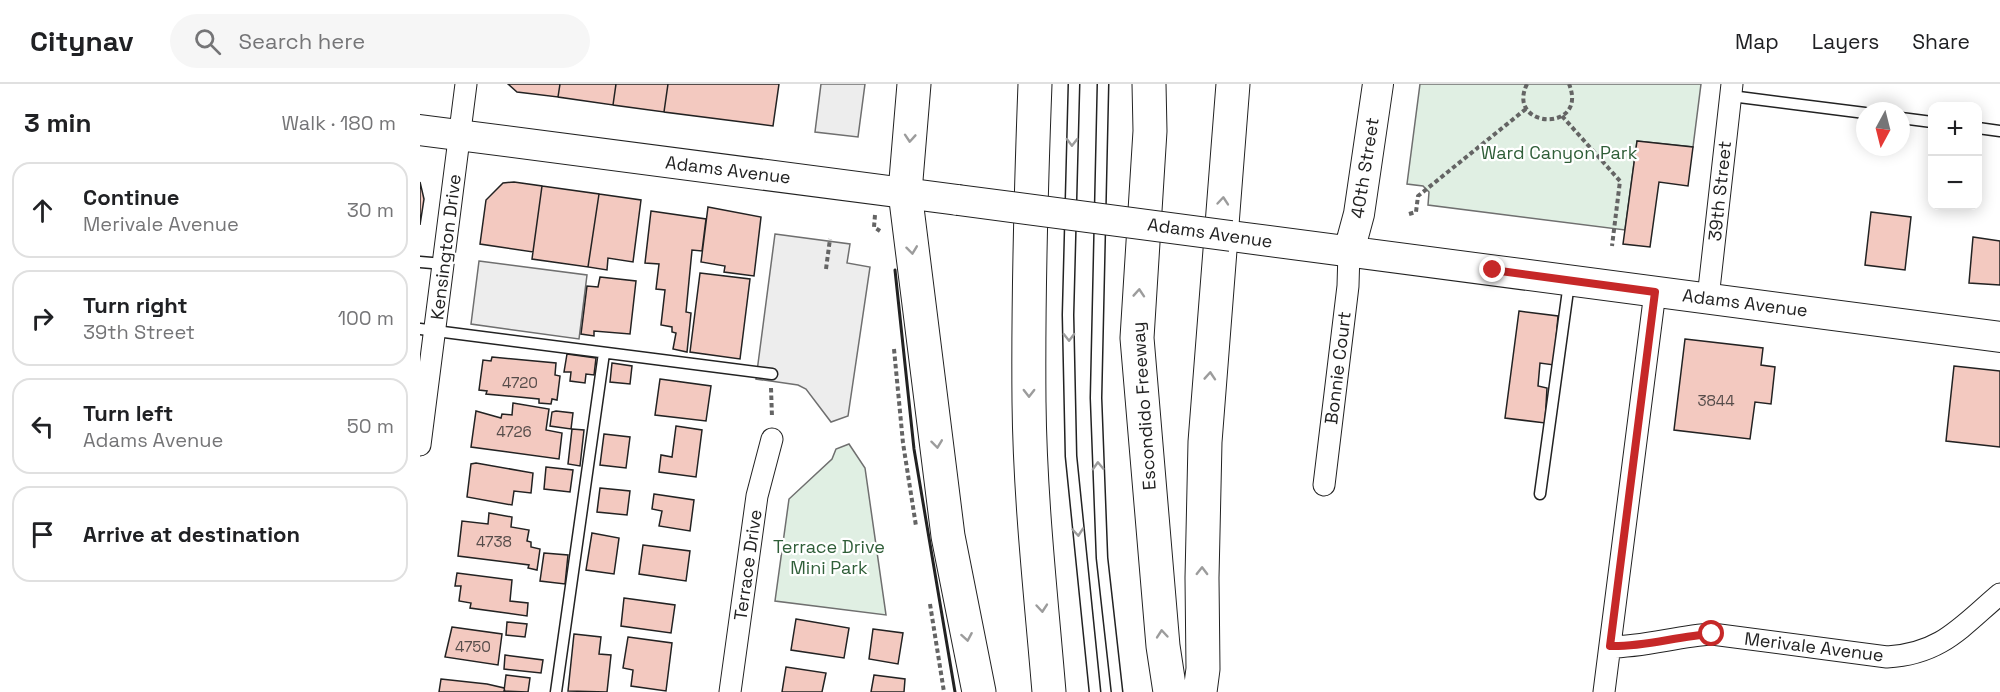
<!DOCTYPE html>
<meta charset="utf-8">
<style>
:root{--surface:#fff;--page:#f6f6f6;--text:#202124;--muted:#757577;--line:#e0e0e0}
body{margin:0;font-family:"Space Grotesk",sans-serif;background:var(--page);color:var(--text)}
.controls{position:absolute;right:18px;top:18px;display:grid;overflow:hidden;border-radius:12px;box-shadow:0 3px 15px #0003}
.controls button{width:54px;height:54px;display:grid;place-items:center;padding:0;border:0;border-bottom:2px solid var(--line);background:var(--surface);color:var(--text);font:30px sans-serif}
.compass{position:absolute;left:1436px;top:18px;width:54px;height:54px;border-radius:50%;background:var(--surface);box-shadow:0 3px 15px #0003;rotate:187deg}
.stop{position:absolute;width:18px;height:18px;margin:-14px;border:4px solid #c62828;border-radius:50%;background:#fff}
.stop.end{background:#c62828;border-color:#fff;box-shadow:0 2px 6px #0008}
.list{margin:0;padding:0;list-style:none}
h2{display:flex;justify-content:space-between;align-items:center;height:78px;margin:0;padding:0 24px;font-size:26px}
h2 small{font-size:20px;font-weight:400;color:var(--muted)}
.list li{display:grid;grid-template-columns:39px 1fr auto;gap:18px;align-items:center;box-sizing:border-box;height:96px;margin:0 12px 12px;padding:0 12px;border:2px solid var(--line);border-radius:18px}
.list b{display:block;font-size:22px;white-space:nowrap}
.list p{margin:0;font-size:20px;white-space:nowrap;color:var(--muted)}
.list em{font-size:20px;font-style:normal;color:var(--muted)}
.icon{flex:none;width:33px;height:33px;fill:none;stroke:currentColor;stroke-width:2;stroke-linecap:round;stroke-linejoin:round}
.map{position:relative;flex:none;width:1580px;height:608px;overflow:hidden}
header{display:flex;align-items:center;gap:36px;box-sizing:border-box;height:84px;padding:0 30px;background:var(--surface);border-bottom:2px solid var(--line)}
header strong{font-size:28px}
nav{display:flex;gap:33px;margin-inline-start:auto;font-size:21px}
.search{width:420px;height:54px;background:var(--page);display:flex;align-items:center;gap:15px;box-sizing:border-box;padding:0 21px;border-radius:33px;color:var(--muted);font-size:22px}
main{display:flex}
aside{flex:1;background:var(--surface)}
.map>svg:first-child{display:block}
.green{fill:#e0efe3;stroke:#6f6f6f;stroke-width:1.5}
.parking{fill:#ededed;stroke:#6f6f6f;stroke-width:1.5}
.building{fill:#f3c9c0;stroke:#222;stroke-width:1.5}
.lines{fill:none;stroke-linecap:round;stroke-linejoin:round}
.lane-casing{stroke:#222;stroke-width:13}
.street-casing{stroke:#222;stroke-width:23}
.secondary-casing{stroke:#222;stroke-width:32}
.highway-casing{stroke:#222;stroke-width:35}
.path{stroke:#646464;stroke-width:4;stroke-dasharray:4.5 3;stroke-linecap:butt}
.lane{stroke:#fff;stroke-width:10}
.street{stroke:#fff;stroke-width:21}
.secondary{stroke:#fff;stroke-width:30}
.highway{stroke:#fff;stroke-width:33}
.secondary-bridge-casing{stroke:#222;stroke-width:32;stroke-linecap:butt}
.secondary-bridge{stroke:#fff;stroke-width:30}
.wall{stroke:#222;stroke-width:3}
.oneway{stroke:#9c9c9c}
.route{stroke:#c62828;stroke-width:8}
.labels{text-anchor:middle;stroke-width:4.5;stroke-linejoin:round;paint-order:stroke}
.number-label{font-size:15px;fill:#564c4a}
.park-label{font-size:18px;fill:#2f5e38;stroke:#fff}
.street-label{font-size:18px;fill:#222;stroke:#fff}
</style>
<header>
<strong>Citynav</strong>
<div class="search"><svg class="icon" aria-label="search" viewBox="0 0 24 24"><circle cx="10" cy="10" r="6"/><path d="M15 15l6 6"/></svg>Search here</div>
<nav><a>Map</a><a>Layers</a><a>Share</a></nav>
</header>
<main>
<aside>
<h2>3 min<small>Walk · 180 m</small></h2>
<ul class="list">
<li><svg class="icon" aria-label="ahead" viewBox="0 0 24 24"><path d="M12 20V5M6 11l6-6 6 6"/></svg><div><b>Continue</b><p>Merivale Avenue</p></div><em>30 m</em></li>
<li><svg class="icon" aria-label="right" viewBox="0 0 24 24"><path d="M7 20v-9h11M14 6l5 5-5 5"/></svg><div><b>Turn right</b><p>39th Street</p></div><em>100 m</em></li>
<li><svg class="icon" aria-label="left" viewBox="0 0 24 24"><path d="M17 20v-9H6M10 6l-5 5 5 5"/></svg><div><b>Turn left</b><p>Adams Avenue</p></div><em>50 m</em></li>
<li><svg class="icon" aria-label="arrive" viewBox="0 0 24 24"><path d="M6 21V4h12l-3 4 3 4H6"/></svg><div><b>Arrive at destination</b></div></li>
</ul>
</aside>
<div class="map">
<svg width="1580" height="608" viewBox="0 0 1580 608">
<rect width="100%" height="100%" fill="#fff"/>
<!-- green -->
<path class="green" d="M1000 0H1281L1273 63 1217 57 1205 146 1008 121 1009 108 1003 102 987 100Z
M429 360 445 384 466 531 355 517 369 415 412 375 416 365Z"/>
<!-- parking -->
<path class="parking" d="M401 0H445L438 53 395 48Z
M355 150 430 160 427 179 450 183 428 332 411 338 386 305 378 301 336 295Z
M59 177 167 191 159 255 51 240Z"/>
<!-- building -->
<path class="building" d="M88 0H140L138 13 97 8Z
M140 0H196L193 21 138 13Z
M196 0H248L244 28 193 21Z
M248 0H359L353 42 244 28Z
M1217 57 1273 63 1268 102 1239 98 1230 163 1203 160Z
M0 98 4 115 0 141Z
M94 98 122 102 113 168 60 160 66 116 83 99Z
M122 102 179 110 168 183 112 175Z
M179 110 221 116 213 178 188 174 187 186 168 183Z
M288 123 341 133 334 192 304 188 305 182 281 178Z
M231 127 286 135 282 167 272 166 266 228 271 229 267 268 253 265 256 249 252 248V243L241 241 245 206 236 205 239 180 225 179Z
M1451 128 1491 133 1485 186 1445 181Z
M1553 153 1580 157V201L1549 199Z
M280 189 330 195 320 275 270 268Z
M180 193 216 197 210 250 174 247V252L161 250 167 202 178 203Z
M1099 227 1138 232 1134 281 1120 279 1118 302 1127 304 1125 339 1085 334Z
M1265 255 1343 264 1341 281 1355 283 1351 320 1335 318 1330 355 1254 346Z
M147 270 176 274 174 291 166 290 165 299 150 297 151 288H144Z
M72 273 136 279 135 291 140 292 137 316 132 315 131 320 119 319V315L66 310 67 307 59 306 63 276 71 277Z
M192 279 212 282 210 300 190 298Z
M1534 282 1580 287V363L1526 357Z
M240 295 291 302 286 337 235 331Z
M93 319 129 325 126 346 142 349 139 375 51 363 56 327 81 334 82 330 92 331Z
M136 327 153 329 151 345 130 342 132 328Z
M256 342 282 346 276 393 239 388 241 371 252 373Z
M152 345 164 346 160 382 148 380Z
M184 350 210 353 206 384 180 381Z
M56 379 113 389 111 409 94 407 92 421 47 413 51 380Z
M126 383 153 386 150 408 124 405Z
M180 404 210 407 207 431 177 428Z
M234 410 274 416 270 447 239 442 242 427 232 425Z
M69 429 92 433 91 443 109 446 107 457 111 458V463L120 465 117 486 108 484 109 481 38 472 42 437 68 440Z
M172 449 199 454 194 490 166 486Z
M223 461 270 467 266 497 219 490Z
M124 469 148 471 145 500 120 497Z
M37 489 92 496 90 517 108 519 107 532 50 524 51 519 39 517 41 502H35Z
M204 514 255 521 251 549 201 542Z
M376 535 429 544 424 574 371 566Z
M87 538 107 540 105 553 86 551Z
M32 543 82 550 78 581 25 573Z
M453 545 483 549 478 580 449 575Z
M154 550 181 553 179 570 191 571 187 608 148 607Z
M208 553 252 559 246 607 211 602 213 586 203 584Z
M85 571 123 576 121 589 84 585Z
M366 583 406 589 402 608H362Z
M86 591 110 594 108 608 84 607Z
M454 591 485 595 484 608H451Z
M21 595 67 600 84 604 85 608H19Z"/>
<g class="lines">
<!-- lane casing -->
<g class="lane-casing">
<path id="lane" d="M654 0 648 231 651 372 675 608
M683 0 676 314 682 474 697 608
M1311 12 1445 29
M1481 34 1512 38
M1558 44 1580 47
M0 178 24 180
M0 245 352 290
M1120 410 1149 199
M136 608 184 269"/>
</g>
<!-- street casing -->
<g class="street-casing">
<path id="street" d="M1288 214 1312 0
M0 361 46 0
M904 401 928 202 929 167
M1190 563C1224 563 1258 552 1292 550L1467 573C1521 570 1541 543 1580 510
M310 608 337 412 352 355
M1184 608 1235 208"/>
</g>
<!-- secondary casing -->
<g class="secondary-casing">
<path id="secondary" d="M0 46 538 116
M811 152 1580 253
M929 167 939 130 958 0"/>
</g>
<!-- highway casing -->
<g class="highway-casing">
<path id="highway" d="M494 0 485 108 528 452 559 608
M615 0C611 106 608 212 609 318 610 415 621 512 629 608
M729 0 730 47 717 254 743 562 750 608
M780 608 783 585 782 494 785 358 813 0"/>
</g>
<!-- path -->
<path class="path" d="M1107 0C1085 45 1169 49 1149 0
M1142 32 1200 97 1192 162
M989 130 996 128 998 112 1107 24
M455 131 454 143 460 147
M406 185 410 155
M474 265 483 359 496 442
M351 304 352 333
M510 520 524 608"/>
<!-- lane -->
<use href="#lane" class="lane"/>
<!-- street -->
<use href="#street" class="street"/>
<!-- secondary -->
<use href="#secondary" class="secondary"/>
<!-- highway -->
<use href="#highway" class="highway"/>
<!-- secondary-bridge casing -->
<g class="secondary-bridge-casing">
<path id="secondary-bridge" d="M538 116 811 152"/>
</g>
<!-- secondary-bridge -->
<use href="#secondary-bridge" class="secondary-bridge"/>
<!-- wall -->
<path class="wall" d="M475 186 494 365 535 608"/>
</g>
<!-- one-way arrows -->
<defs><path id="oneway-chevron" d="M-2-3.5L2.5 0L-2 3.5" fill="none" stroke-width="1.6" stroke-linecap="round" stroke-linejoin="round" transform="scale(1.5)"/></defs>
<g class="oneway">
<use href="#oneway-chevron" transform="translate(490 54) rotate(94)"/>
<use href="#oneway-chevron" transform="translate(652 58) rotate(91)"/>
<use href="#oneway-chevron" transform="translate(803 117) rotate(-85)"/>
<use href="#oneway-chevron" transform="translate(492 166) rotate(83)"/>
<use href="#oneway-chevron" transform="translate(719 209) rotate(-86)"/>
<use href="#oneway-chevron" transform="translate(649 253) rotate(89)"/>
<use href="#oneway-chevron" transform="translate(790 292) rotate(-86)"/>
<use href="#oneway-chevron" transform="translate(609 309) rotate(90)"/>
<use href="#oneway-chevron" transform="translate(517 360) rotate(83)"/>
<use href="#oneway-chevron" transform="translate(678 382) rotate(-92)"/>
<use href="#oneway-chevron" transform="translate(658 448) rotate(85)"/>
<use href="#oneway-chevron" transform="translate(782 487) rotate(-89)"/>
<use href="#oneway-chevron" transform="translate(622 524) rotate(85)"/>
<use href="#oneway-chevron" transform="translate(742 550) rotate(-95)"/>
<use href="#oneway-chevron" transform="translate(547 553) rotate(80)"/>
</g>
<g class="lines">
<!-- route -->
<path class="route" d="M1073 186 1235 208 1190 562C1225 563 1257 552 1292 550"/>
</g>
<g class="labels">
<!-- number labels -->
<g class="number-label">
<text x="100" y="304">4720</text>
<text x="1296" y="322">3844</text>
<text x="94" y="353">4726</text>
<text x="74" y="463">4738</text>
<text x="53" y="568">4750</text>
</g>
<!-- park labels -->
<g class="park-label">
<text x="1139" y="75">Ward Canyon Park</text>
<text x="409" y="469">Terrace Drive<tspan x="409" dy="21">Mini Park</tspan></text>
</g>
<!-- street labels -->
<g class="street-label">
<text transform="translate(945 84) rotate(-81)" y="6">40th Street</text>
<text transform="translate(308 86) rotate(7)" y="6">Adams Avenue</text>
<text transform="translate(1300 107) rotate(-84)" y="6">39th Street</text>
<text transform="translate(790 149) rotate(8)" y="6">Adams Avenue</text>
<text transform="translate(26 163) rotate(-83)" y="6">Kensington Drive</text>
<text transform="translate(1325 219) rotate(7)" y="6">Adams Avenue</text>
<text transform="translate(918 284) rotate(-83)" y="6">Bonnie Court</text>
<text transform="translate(724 322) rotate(-94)" y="6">Escondido Freeway</text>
<text transform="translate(328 481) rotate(-82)" y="6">Terrace Drive</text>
<text transform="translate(1394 563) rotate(7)" y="6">Merivale Avenue</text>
</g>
</g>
</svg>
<div class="controls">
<button>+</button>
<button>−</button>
</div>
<svg class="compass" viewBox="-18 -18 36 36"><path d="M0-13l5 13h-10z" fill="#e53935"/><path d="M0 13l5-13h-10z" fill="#757577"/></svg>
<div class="stop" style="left:1292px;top:550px"></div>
<div class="stop end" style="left:1073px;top:186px"></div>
</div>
</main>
